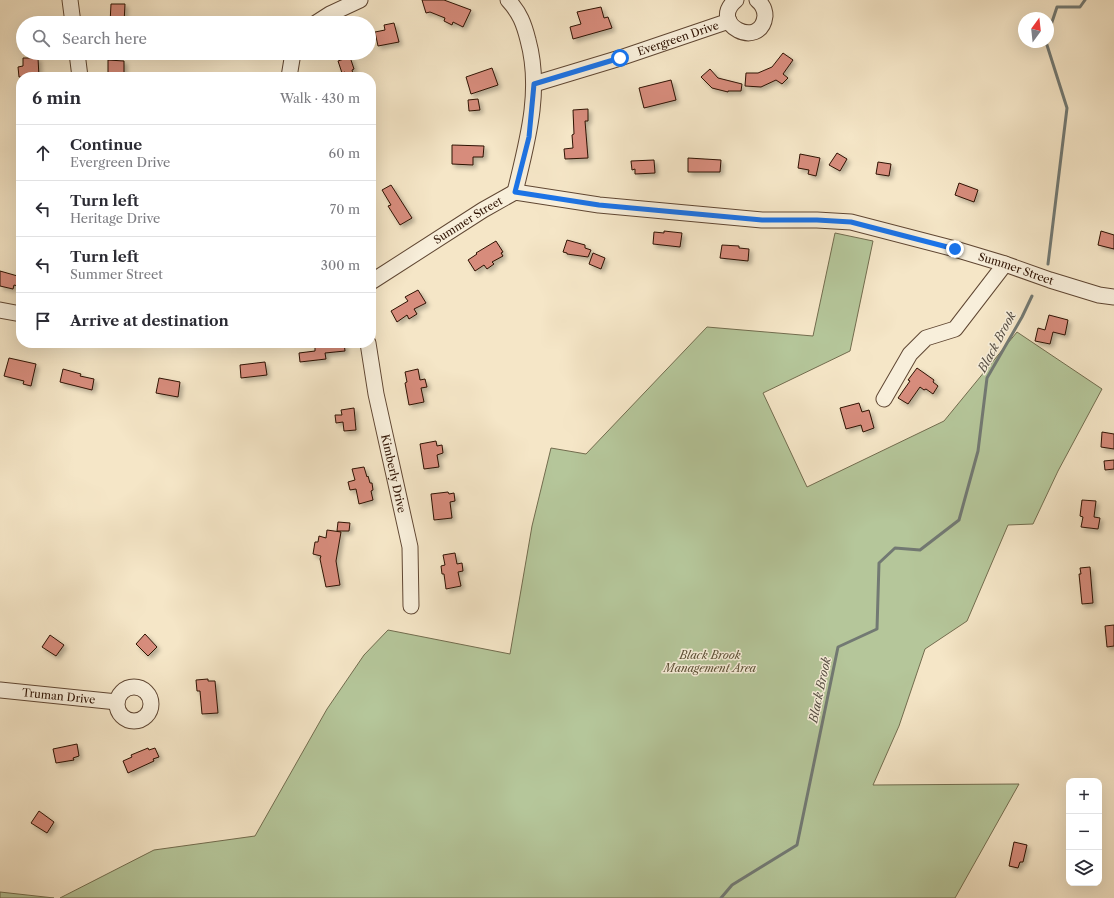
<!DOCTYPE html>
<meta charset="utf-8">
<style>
:root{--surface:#fff;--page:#f2f2f3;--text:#2b2b33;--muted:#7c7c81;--line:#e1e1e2}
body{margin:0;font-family:"Libre Caslon Text",serif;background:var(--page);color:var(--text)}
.controls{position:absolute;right:12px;bottom:12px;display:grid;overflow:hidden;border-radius:8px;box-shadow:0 4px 16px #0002}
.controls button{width:36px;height:36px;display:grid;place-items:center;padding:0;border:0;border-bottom:1px solid var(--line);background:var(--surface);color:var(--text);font:20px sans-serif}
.compass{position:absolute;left:1018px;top:12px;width:36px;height:36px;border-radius:50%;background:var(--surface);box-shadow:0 4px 16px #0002;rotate:15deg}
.stop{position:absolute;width:12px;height:12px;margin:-9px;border:3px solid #1a73e8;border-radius:50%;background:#fff}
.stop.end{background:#1a73e8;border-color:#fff;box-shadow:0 1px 4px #0008}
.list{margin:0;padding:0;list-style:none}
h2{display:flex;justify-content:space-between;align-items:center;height:52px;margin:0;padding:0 16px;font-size:17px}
h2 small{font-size:13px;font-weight:400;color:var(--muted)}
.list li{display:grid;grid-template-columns:26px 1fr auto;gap:12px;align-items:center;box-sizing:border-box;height:56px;padding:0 16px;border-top:1px solid var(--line)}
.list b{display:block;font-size:15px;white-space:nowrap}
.list p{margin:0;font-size:13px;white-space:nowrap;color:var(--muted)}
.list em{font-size:13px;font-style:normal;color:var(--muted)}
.icon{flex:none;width:22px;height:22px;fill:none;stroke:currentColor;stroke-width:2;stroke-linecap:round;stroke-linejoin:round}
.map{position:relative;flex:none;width:1114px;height:898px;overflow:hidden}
.search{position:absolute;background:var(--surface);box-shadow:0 4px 16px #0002;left:16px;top:16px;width:360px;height:44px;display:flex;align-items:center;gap:10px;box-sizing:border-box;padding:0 14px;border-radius:22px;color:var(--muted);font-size:15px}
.panel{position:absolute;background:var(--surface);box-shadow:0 4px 16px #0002;left:16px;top:72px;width:360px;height:276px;border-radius:16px}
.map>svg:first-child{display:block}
.green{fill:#b5c69a;stroke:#726c4e}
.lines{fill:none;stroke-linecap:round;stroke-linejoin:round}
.stream{stroke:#727973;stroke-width:3}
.building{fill:#d78c7c;stroke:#2e1202;filter:url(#shadow)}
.minor-casing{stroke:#604733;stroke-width:17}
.minor{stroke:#f8efdb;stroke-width:15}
.route{stroke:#1a73e8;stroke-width:5}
.labels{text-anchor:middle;stroke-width:3;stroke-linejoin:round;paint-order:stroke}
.street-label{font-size:11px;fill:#2e1202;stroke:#f8efdb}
.park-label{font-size:11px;font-style:italic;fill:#5d5137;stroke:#f8efdb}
.water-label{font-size:12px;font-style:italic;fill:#564e44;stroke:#f8efdb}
</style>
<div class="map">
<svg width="1114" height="898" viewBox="0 0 1114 898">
<defs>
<filter id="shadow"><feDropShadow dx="3" dy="3" stdDeviation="2" flood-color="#0004"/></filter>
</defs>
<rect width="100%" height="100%" fill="#f5e6c7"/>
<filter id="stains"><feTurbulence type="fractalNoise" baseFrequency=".005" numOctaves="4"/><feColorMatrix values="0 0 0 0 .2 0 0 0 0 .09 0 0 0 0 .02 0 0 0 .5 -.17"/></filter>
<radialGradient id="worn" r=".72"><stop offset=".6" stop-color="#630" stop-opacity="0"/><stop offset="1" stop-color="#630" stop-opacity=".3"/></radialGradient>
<!-- green -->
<path class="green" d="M835 233 873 241 850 351 763 393 807 487 944 421 1017 332 1102 389 1058 471 1033 524 1008 525 967 621 925 649 899 726 873 785 1019 784 955 898H60L154 850 255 836 327 709 364 655 388 630 510 654 532 526 551 448 586 454 707 327 813 336Z
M0 892 54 898H0Z"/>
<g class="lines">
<!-- stream -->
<path class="stream" d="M1048 34 1057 7H1080L1085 0
M1046 42 1067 108 1048 264
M721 898 732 885 797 845 838 647 877 629 879 563 895 548 920 550 959 520 978 451 987 378 1022 317 1032 296"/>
</g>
<!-- building -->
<path class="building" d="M422 0H444L471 10 463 27 453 22 452 25 444 21 445 18 430 12 426 13Z
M111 4H125L124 23H110Z
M601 7 604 18 608 17 612 28 573 39 570 27 581 24 577 12Z
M394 23 399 42 378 46 375 32 385 30 384 25Z
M783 53 793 60 783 74 788 78 782 84 776 80 761 87 745 86 746 73H758L772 67Z
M350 57 354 69 352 70 354 77H346L345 72 342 73 338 61Z
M23 58H38L39 77H19L18 67 23 66Z
M108 60 124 61V77H108Z
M492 68 498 85 471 94 466 77Z
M710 69 718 78 742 84 741 91H728V92L712 88 701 77Z
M671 80 676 100 644 108 639 88Z
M478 99 480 110 469 111 468 100Z
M588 109V121H585L588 158 565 159 564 149 573 148 572 135 574 134 573 110Z
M452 145 484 146 483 157H473V165L452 164Z
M837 153 847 159 840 171 829 165Z
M800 154 820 158 816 176 808 174 809 170 798 168Z
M688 158 721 160 720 172H688Z
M654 160 655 173 635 174V169L632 170 631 161Z
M878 162 891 164 889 176 876 174Z
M959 183 978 190 974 202 955 195Z
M391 185 412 218 400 225 388 206 391 205 382 190Z
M664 231 682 233 680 247 653 244 654 232 664 233Z
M1101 231 1114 235V249L1098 245Z
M567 240 585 245V248L591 250 588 257 567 254V253L563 252Z
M496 241 503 252 501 253 503 256 492 262 494 264 487 269 484 265 475 271 468 260 477 254 476 253Z
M722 245 739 246V248L749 249 748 261 720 258Z
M593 253 605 258 601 269 589 264Z
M0 271 21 277V287L14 285 13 289 0 286Z
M418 290 426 303 414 309 417 314 409 319 407 315 397 322 391 311 408 301 405 297Z
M1049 315 1068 320 1065 335 1053 332 1050 344 1035 341 1038 328 1045 330Z
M315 343H344L345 351 325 353 326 359 300 362 299 353 315 351Z
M9 358 36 364 31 386 23 384 24 381 4 376Z
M265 362 267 375 241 378 240 365Z
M917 368 934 380 933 382 938 386 933 394 926 389 924 390 920 387 908 404 898 398 910 381 908 380Z
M63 369 81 374 80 376 94 379 92 390 60 382Z
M418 369 420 380 425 379 427 387 421 388 424 402 409 405 405 383 407 382 405 372Z
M159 378 180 382 178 397 156 393Z
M859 403 862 412 869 410 874 428 863 432 861 425 846 429 840 408Z
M354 408 356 430 344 431 343 422 336 423 335 415H342L341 410Z
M1102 432 1114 434V449L1101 447Z
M436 441 437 446 442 445 443 453 437 455 439 467 424 469 420 444Z
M1114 460V469L1105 470 1104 461Z
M364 467 367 477 368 476 370 483H372L373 490 371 491 373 500 359 504 356 489 350 490 348 482 355 480 352 469Z
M448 492 449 494 454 493 455 501 450 502 452 518 434 520 431 494Z
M1082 500 1096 501 1094 517 1100 518 1098 529 1081 527 1083 517 1080 516Z
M338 522 350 523 349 531H337Z
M327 530 341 532 336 561 340 585 326 587 320 559 321 556 313 554 315 542H318L319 536 326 538Z
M455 553 457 564 462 563 463 571 458 572 461 586 446 589 444 574H442L441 566 445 565 443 555Z
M1090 567 1093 603 1082 604 1079 574H1081L1080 568Z
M1114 625V646L1107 647 1105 626Z
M145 634 157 647 148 656 136 644Z
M50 635 64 645 56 656 42 647Z
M208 679V681H215L218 713 202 714 200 691H197L196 680Z
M77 744 79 756 73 758 74 760 56 763 53 749Z
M148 748 149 750 155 748 159 757 153 759 154 761 128 773 123 761 132 757 131 755Z
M39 811 54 822 47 833 31 823Z
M1014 842 1027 845 1023 862H1020L1018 868 1009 866Z"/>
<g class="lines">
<!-- minor casing -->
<g class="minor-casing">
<g id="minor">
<path d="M70 0 73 23"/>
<path d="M508 0C520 13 524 24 528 40 542 91 527 142 515 192"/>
<path d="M736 0C707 24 761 51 765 16 765 10 762 4 757 0"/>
<path d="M316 23 330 14 360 0"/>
<path d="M77 53 80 77"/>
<path d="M289 77 293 53"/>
<path id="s1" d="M534 84 620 58 729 21"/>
<path id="s2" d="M371 282 483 210 515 192 599 205 762 220H817L851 222 955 249 1005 264 1050 280 1099 295 1114 297"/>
<path d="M0 310 21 314"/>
<path id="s3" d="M368 343 376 394 410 547 411 606"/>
<path d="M884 399 910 354 926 338 955 329 1005 264"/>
<circle cx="134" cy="704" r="17"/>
<path id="s4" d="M0 690 117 702"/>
</g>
</g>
<!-- minor -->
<use href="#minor" class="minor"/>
</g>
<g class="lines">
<!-- route -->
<path class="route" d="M620 58 534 84 529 137 515 192 599 205 762 220H817L851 222 955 249"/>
</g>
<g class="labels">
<!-- street labels -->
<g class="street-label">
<text dy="4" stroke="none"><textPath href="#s1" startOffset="151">Evergreen Drive</textPath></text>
<text dy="4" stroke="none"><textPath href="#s2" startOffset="115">Summer Street</textPath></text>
<text dy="4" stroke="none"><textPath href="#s2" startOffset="679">Summer Street</textPath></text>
<text dy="4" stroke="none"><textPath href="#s3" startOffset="133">Kimberly Drive</textPath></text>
<text dy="4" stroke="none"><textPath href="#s4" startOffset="59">Truman Drive</textPath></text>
</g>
<!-- park labels -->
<g class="park-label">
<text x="710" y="659">Black Brook<tspan x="710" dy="13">Management Area</tspan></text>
</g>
<!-- water labels -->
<g class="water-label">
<text transform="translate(997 342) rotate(-62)" y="4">Black Brook</text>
<text transform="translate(820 690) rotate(-78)" y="4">Black Brook</text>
</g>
</g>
<rect width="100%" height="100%" filter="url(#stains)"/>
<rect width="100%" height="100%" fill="url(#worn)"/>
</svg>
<div class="controls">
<button>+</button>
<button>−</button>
<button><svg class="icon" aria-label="layers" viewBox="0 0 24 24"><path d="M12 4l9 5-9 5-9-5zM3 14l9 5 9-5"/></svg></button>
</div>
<svg class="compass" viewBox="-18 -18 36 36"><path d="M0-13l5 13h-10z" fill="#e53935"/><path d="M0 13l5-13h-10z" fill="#7c7c81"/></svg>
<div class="stop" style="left:620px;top:58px"></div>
<div class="stop end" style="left:955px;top:249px"></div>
<div class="search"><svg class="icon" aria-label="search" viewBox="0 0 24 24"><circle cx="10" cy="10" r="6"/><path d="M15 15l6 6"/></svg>Search here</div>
<section class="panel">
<h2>6 min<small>Walk · 430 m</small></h2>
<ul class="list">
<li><svg class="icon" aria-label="ahead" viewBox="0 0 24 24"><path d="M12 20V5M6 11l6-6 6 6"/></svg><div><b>Continue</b><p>Evergreen Drive</p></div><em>60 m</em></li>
<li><svg class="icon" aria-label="left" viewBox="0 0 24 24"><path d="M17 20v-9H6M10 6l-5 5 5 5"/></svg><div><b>Turn left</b><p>Heritage Drive</p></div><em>70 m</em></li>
<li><svg class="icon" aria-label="left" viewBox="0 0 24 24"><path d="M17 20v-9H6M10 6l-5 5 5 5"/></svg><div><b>Turn left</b><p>Summer Street</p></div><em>300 m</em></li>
<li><svg class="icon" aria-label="arrive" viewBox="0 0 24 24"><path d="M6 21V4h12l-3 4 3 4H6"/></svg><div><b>Arrive at destination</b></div></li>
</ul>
</section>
</div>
